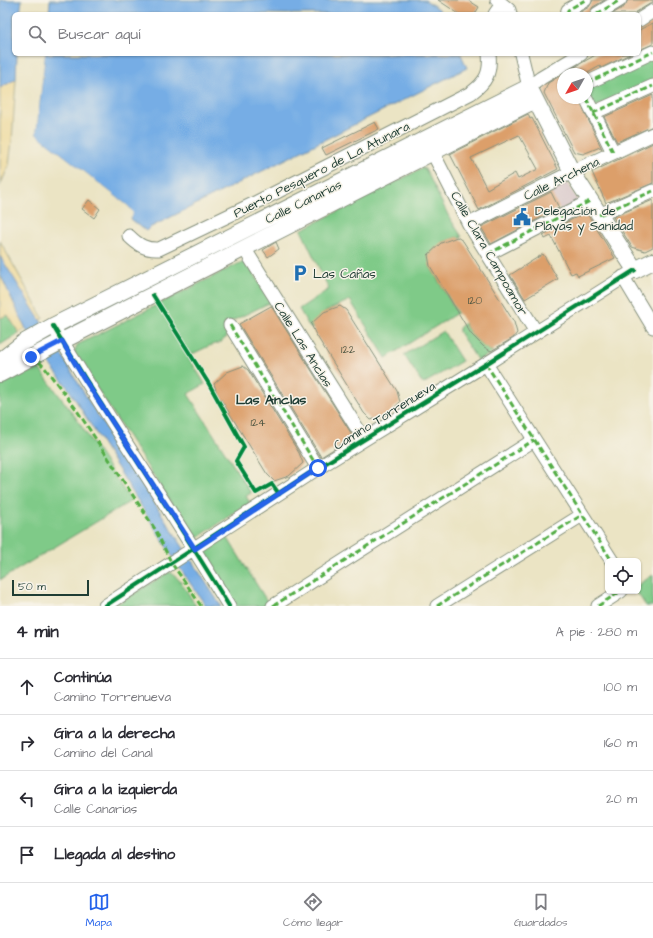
<!DOCTYPE html>
<html lang="es">
<meta charset="utf-8">
<style>
:root{--surface:#fff;--page:#f2f2f3;--text:#2b2b33;--muted:#7c7c81;--line:#e1e1e2;--accent:#2563eb}
body{margin:0;font-family:"Architects Daughter",sans-serif;background:var(--page);color:var(--text)}
.controls{position:absolute;right:12px;bottom:12px;display:grid;overflow:hidden;border-radius:6px;box-shadow:0 1px 3px #0004}
.controls button{width:36px;height:36px;display:grid;place-items:center;padding:0;border:0;border-bottom:1px solid var(--line);background:var(--surface);color:var(--text);font:20px sans-serif}
.compass{position:absolute;left:557px;top:68px;width:36px;height:36px;border-radius:50%;background:var(--surface);box-shadow:0 1px 3px #0004;rotate:230deg}
.scale{position:absolute;left:12px;bottom:10px;width:77px;box-sizing:border-box;padding-left:4px;border:2px solid #1f3d34;border-top:0;font-size:11px;line-height:14px;white-space:nowrap;color:#1f3d34;-webkit-text-stroke:3px #f7f3e8;paint-order:stroke}
.stop{position:absolute;width:12px;height:12px;margin:-9px;border:3px solid #2563eb;border-radius:50%;background:#fff}
.stop.end{background:#2563eb;border-color:#fff;box-shadow:0 1px 4px #0008}
.list{margin:0;padding:0;list-style:none}
h2{display:flex;justify-content:space-between;align-items:center;height:52px;margin:0;padding:0 16px;font-size:17px}
h2 small{font-size:13px;font-weight:400;color:var(--muted)}
.list li{display:grid;grid-template-columns:26px 1fr auto;gap:12px;align-items:center;box-sizing:border-box;height:56px;padding:0 16px;border-top:1px solid var(--line)}
.list b{display:block;font-size:15px;white-space:nowrap}
.list p{margin:0;font-size:13px;white-space:nowrap;color:var(--muted)}
.list em{font-size:13px;font-style:normal;color:var(--muted)}
.icon{flex:none;width:22px;height:22px;fill:none;stroke:currentColor;stroke-width:2;stroke-linecap:round;stroke-linejoin:round}
.map{position:relative;flex:none;width:653px;height:606px;overflow:hidden}
.search{position:absolute;background:var(--surface);box-shadow:0 1px 3px #0004;left:12px;right:12px;top:12px;height:44px;display:flex;align-items:center;gap:10px;box-sizing:border-box;padding:0 14px;border-radius:6px;color:var(--muted);font-size:15px}
.sheet{height:276px;background:var(--surface)}
nav{display:flex;justify-content:space-around;align-items:center;box-sizing:border-box;height:56px;border-top:1px solid var(--line);background:var(--surface);font-size:11px;color:var(--muted)}
nav a{display:grid;justify-items:center;gap:2px}
nav .on{color:var(--accent)}
.map>svg:first-child{display:block}
.industrial{fill:#d2bec3}
.green{fill:#7fca88;stroke:#4f845e}
.sand{fill:#eeda9e;stroke:#868c69}
.water{fill:#76ade5;stroke:#4a758c}
.pier{fill:#ebe4c4}
.building{fill:#dc9f6b;fill-rule:evenodd}
.lines{fill:none;stroke-linecap:round;stroke-linejoin:round}
.minor-casing{stroke:#85907c;stroke-width:15}
.major-casing{stroke:#85907c;stroke-width:18}
.minor{stroke:#fff;stroke-width:13}
.major{stroke:#fff;stroke-width:16}
.quiet{stroke:#52ad45;stroke-width:3;stroke-dasharray:6 3;stroke-linecap:butt}
.cycleway-casing{stroke:#f7f3e8;stroke-width:6}
.cycleway{stroke:#00873e;stroke-width:4}
.route{stroke:#2563eb;stroke-width:5}
.labels{text-anchor:middle;stroke-width:3;stroke-linejoin:round;paint-order:stroke}
.number-label{font-size:11px;fill:#4e5642}
.street-label{font-size:13px;fill:#1f3d34;stroke:#f7f3e8}
.poi-label{font-size:13px;fill:#1f3d34;stroke:#f7f3e8;text-anchor:start}
.neighbourhood-label{font-size:14px;font-weight:bold;fill:#1f3d34;stroke:#f7f3e8}
</style>
<div class="map">
<svg width="653" height="606" viewBox="0 0 653 606">
<rect width="100%" height="100%" fill="#f7f3e8"/>
<filter id="ink" filterUnits="userSpaceOnUse"><feTurbulence type="fractalNoise" baseFrequency=".025" numOctaves="2"/><feDisplacementMap in="SourceGraphic" scale="8" xChannelSelector="R" yChannelSelector="G"/><feConvolveMatrix kernelMatrix="1 2 1 2 8 2 1 2 1" color-interpolation-filters="sRGB"/></filter>
<filter id="wash" filterUnits="userSpaceOnUse"><feTurbulence type="fractalNoise" baseFrequency=".012" numOctaves="4" result="noise"/><feDisplacementMap in="SourceGraphic" scale="16" xChannelSelector="R" yChannelSelector="G"/><feGaussianBlur stdDeviation="0.9" result="paint"/><feColorMatrix in="noise" values="0 0 0 0 0 0 0 0 0 0 0 0 0 0 0 0 0 1.4 0 .05"/><feComposite in="paint" operator="in"/></filter>
<g filter="url(#wash)">
<rect width="100%" height="100%" fill="#ebe4c4"/>
<!-- industrial -->
<path class="industrial" d="M566 181 579 202 561 211 549 189Z"/>
<!-- green -->
<path class="green" d="M653 56V81L593 108 587 94V84Z
M423 168 426 170 449 217 462 237 459 238 457 237 441 243 430 266 457 313 386 358 350 300 324 312 313 328H310L299 309 329 289 301 230Z
M242 262 248 265 271 302 224 325 229 334 227 337 219 343 209 346 188 356 205 384 188 394 251 493 246 496 250 503 197 538 191 534 74 353 77 345Z
M8 315 19 333 0 345V318Z
M464 323C471 336 480 345 493 352L478 361 459 332V328Z
M443 331 462 361 423 384 404 355Z
M32 366 38 367 74 415 131 501 0 580V383Z
M227 537 270 606H233L204 556V552L209 547Z
M169 572C179 575 190 597 196 606H114Z
M653 575V606H646L636 591H638V585Z"/>
<!-- sand -->
<path class="sand" d="M16 79 12 141 9 165 0 186V88Z
M0 241 43 318 19 333 8 315 0 318Z"/>
<!-- water -->
<path class="water" d="M0 0H22L20 14H14V54H17L16 79 0 88Z
M50 0H425L439 9 441 14H49Z
M45 54H461L467 68 149 228 146 231 131 219C133 213 132 211 128 206L36 134Z
M0 256 60 352 90 403 221 606H206L179 567 68 388 38 349 26 329 0 274Z"/>
<!-- pier -->
<path class="pier" d="M43 54H45L36 134 128 206 132 211 133 214 131 219 130 218V212L126 208 34 135Z"/>
<g id="blocks">
<!-- building -->
<path class="building" d="M438 0H468L479 7 475 14H459Z
M593 0H605L593 7 589 14H577L589 7Z
M628 0H653V2L633 14H612L624 7Z
M653 23V44L639 50V30Z
M597 54H630L601 68 600 66 586 74H563Z
M563 74V98H578L602 149H601L600 147 583 154 574 152 544 93 548 83Z
M653 95V126L617 142 604 117Z
M528 114 530 119 532 118 558 169 479 210 450 154ZM519 135 538 169 518 179 515 173 487 189 471 158Z
M375 122 379 129 326 155 322 148Z
M653 143V183L606 203 592 172Z
M551 192 559 208 491 244 481 227Z
M89 200 100 209 94 218 82 209Z
M653 200V247L645 251 632 247 613 217Z
M586 212 615 258 578 276 576 272 571 274 551 236 545 239 543 235Z
M457 237 463 241 514 322 517 333 513 338 491 351 484 347 471 334 430 266 428 255 441 243Z
M276 242 279 249 268 257 263 250Z
M543 254 558 279 525 299 510 275Z
M271 306 351 433 350 438 348 440 321 457 239 324Z
M340 306 346 310 397 391 400 402 387 415 371 420 364 413 315 333 311 324 324 312Z
M243 366 248 370 299 453 303 463 289 476 274 481 267 474 217 393 214 384 227 372Z"/>
</g>
</g>
<g filter="url(#ink)">
<use href="#blocks" fill-opacity="0" stroke="#85907c" stroke-width="1"/>
<g class="lines">
<!-- minor casing -->
<g class="minor-casing">
<path id="minor" d="M497 0 509 10 510 14
M495 14 502 4
M567 14 568 10 585 0
M597 14 620 0
M639 20 653 11
M521 54 529 87
M587 83 653 52
M529 87 541 78 581 54
M586 98 613 152
M593 113 653 86
M433 153 469 224 536 332
M599 215 653 191
M469 224 572 172 653 134
M129 236C138 245 146 250 159 249L253 204 471 93C486 82 491 73 489 54
M244 248 364 439
M488 254 590 201
M623 277 653 327
M230 325 318 468
M53 326C109 421 172 511 229 606
M486 364 612 561
M105 606 318 468 486 364 635 270
M273 606 534 440
M437 606 582 515
M598 606 621 591"/>
</g>
<!-- major casing -->
<g class="major-casing">
<path id="major" d="M0 361 23 343 53 326 529 87 572 172 635 270 653 261
M0 374 62 341 535 100"/>
</g>
<!-- minor -->
<use href="#minor" class="minor"/>
<!-- major -->
<use href="#major" class="major"/>
<!-- quiet -->
<path class="quiet" d="M567 14 568 10 585 0
M597 14 620 0
M587 83 653 52
M586 98 613 152
M593 113 653 86
M599 215 653 191
M488 254 590 201
M230 325 318 468
M31 357 38 361 45 368 76 409 155 529 172 564 185 582 201 606
M486 364 612 561
M273 606 534 440
M437 606 582 515
M598 606 621 591"/>
<!-- cycleway casing -->
<g class="cycleway-casing">
<path id="cycleway" d="M153 295 209 384 244 447 236 461 256 493 272 484 279 494
M53 326C109 421 172 511 229 606
M105 606 318 468 486 364 635 270"/>
</g>
<!-- cycleway -->
<use href="#cycleway" class="cycleway"/>
</g>
</g>
<g class="lines" filter="url(#ink)">
<!-- route -->
<path class="route" d="M31 357 62 341 83 377 195 549 318 468"/>
</g>
<!-- icons -->
<defs>
<g id="civic-bare" transform="scale(1.38)"><path d="M-.6-6.5H3V-4.5H.6V-3L4-1V1h2V6H-6V1h2V-1L-.6-3ZM-1.2 2.5V6h2.4V2.5Z" fill="#1f6fb2" stroke="#f7f3e8" stroke-width="2.5" paint-order="stroke"/></g>
<g id="parking-bare" transform="scale(1.38)"><path d="M-3.5-5.5H1a3.5 3.5 0 0 1 0 7H-1V5.5H-3.5ZM-1-3.4V-.6H.8a1.4 1.4 0 0 0 0-2.8Z" fill="#1f6fb2" stroke="#f7f3e8" stroke-width="2.5" paint-order="stroke"/></g>
</defs>
<g fill-rule="evenodd">
<use href="#civic-bare" x="522" y="217"/>
<use href="#parking-bare" x="300" y="273"/>
</g>
<g class="labels">
<!-- number labels -->
<g class="number-label">
<text x="475" y="304">120</text>
<text x="348" y="353">122</text>
<text x="258" y="426">124</text>
</g>
<!-- street labels -->
<g class="street-label">
<text transform="translate(321 169) rotate(-27)" y="5">Puerto Pesquero de La Atunara</text>
<text transform="translate(561 178) rotate(-26)" y="5">Calle Archena</text>
<text transform="translate(303 201) rotate(-26)" y="5">Calle Canarias</text>
<text transform="translate(490 253) rotate(60)" y="5">Calle Clara Campoamor</text>
<text transform="translate(304 344) rotate(58)" y="5">Calle Las Anclas</text>
<text transform="translate(384 415) rotate(-32)" y="5">Camino Torrenueva</text>
</g>
<!-- poi labels -->
<g class="poi-label">
<text x="535" y="215">Delegación de<tspan x="535" dy="15">Playas y Sanidad</tspan></text>
<text x="313" y="278">Las Cañas</text>
</g>
<!-- neighbourhood labels -->
<g class="neighbourhood-label">
<text x="271" y="404">Las Anclas</text>
</g>
</g>
</svg>
<div class="controls">
<button><svg class="icon" aria-label="locate" viewBox="0 0 24 24"><circle cx="12" cy="12" r="6"/><path d="M12 2v4M12 18v4M2 12h4M18 12h4"/></svg></button>
</div>
<svg class="compass" viewBox="-18 -18 36 36"><path d="M0-13l5 13h-10z" fill="#e53935"/><path d="M0 13l5-13h-10z" fill="#7c7c81"/></svg>
<div class="scale">50 m</div>
<div class="stop" style="left:318px;top:468px"></div>
<div class="stop end" style="left:31px;top:357px"></div>
<div class="search"><svg class="icon" aria-label="search" viewBox="0 0 24 24"><circle cx="10" cy="10" r="6"/><path d="M15 15l6 6"/></svg>Buscar aquí</div>
</div>
<section class="sheet">
<h2>4 min<small>A pie · 280 m</small></h2>
<ul class="list">
<li><svg class="icon" aria-label="ahead" viewBox="0 0 24 24"><path d="M12 20V5M6 11l6-6 6 6"/></svg><div><b>Continúa</b><p>Camino Torrenueva</p></div><em>100 m</em></li>
<li><svg class="icon" aria-label="right" viewBox="0 0 24 24"><path d="M7 20v-9h11M14 6l5 5-5 5"/></svg><div><b>Gira a la derecha</b><p>Camino del Canal</p></div><em>160 m</em></li>
<li><svg class="icon" aria-label="left" viewBox="0 0 24 24"><path d="M17 20v-9H6M10 6l-5 5 5 5"/></svg><div><b>Gira a la izquierda</b><p>Calle Canarias</p></div><em>20 m</em></li>
<li><svg class="icon" aria-label="arrive" viewBox="0 0 24 24"><path d="M6 21V4h12l-3 4 3 4H6"/></svg><div><b>Llegada al destino</b></div></li>
</ul>
</section>
<nav>
<a class="on"><svg class="icon" aria-label="map" viewBox="0 0 24 24"><path d="M3 6l6-2 6 2 6-2v14l-6 2-6-2-6 2zM9 4v14M15 6v14"/></svg>Mapa</a>
<a><svg class="icon" aria-label="directions" viewBox="0 0 24 24"><path d="M12 3l9 9-9 9-9-9zM9 14v-3h6M13 9l2 2-2 2"/></svg>Cómo llegar</a>
<a><svg class="icon" aria-label="saved" viewBox="0 0 24 24"><path d="M7 4h10v16l-5-4-5 4z"/></svg>Guardados</a>
</nav>
